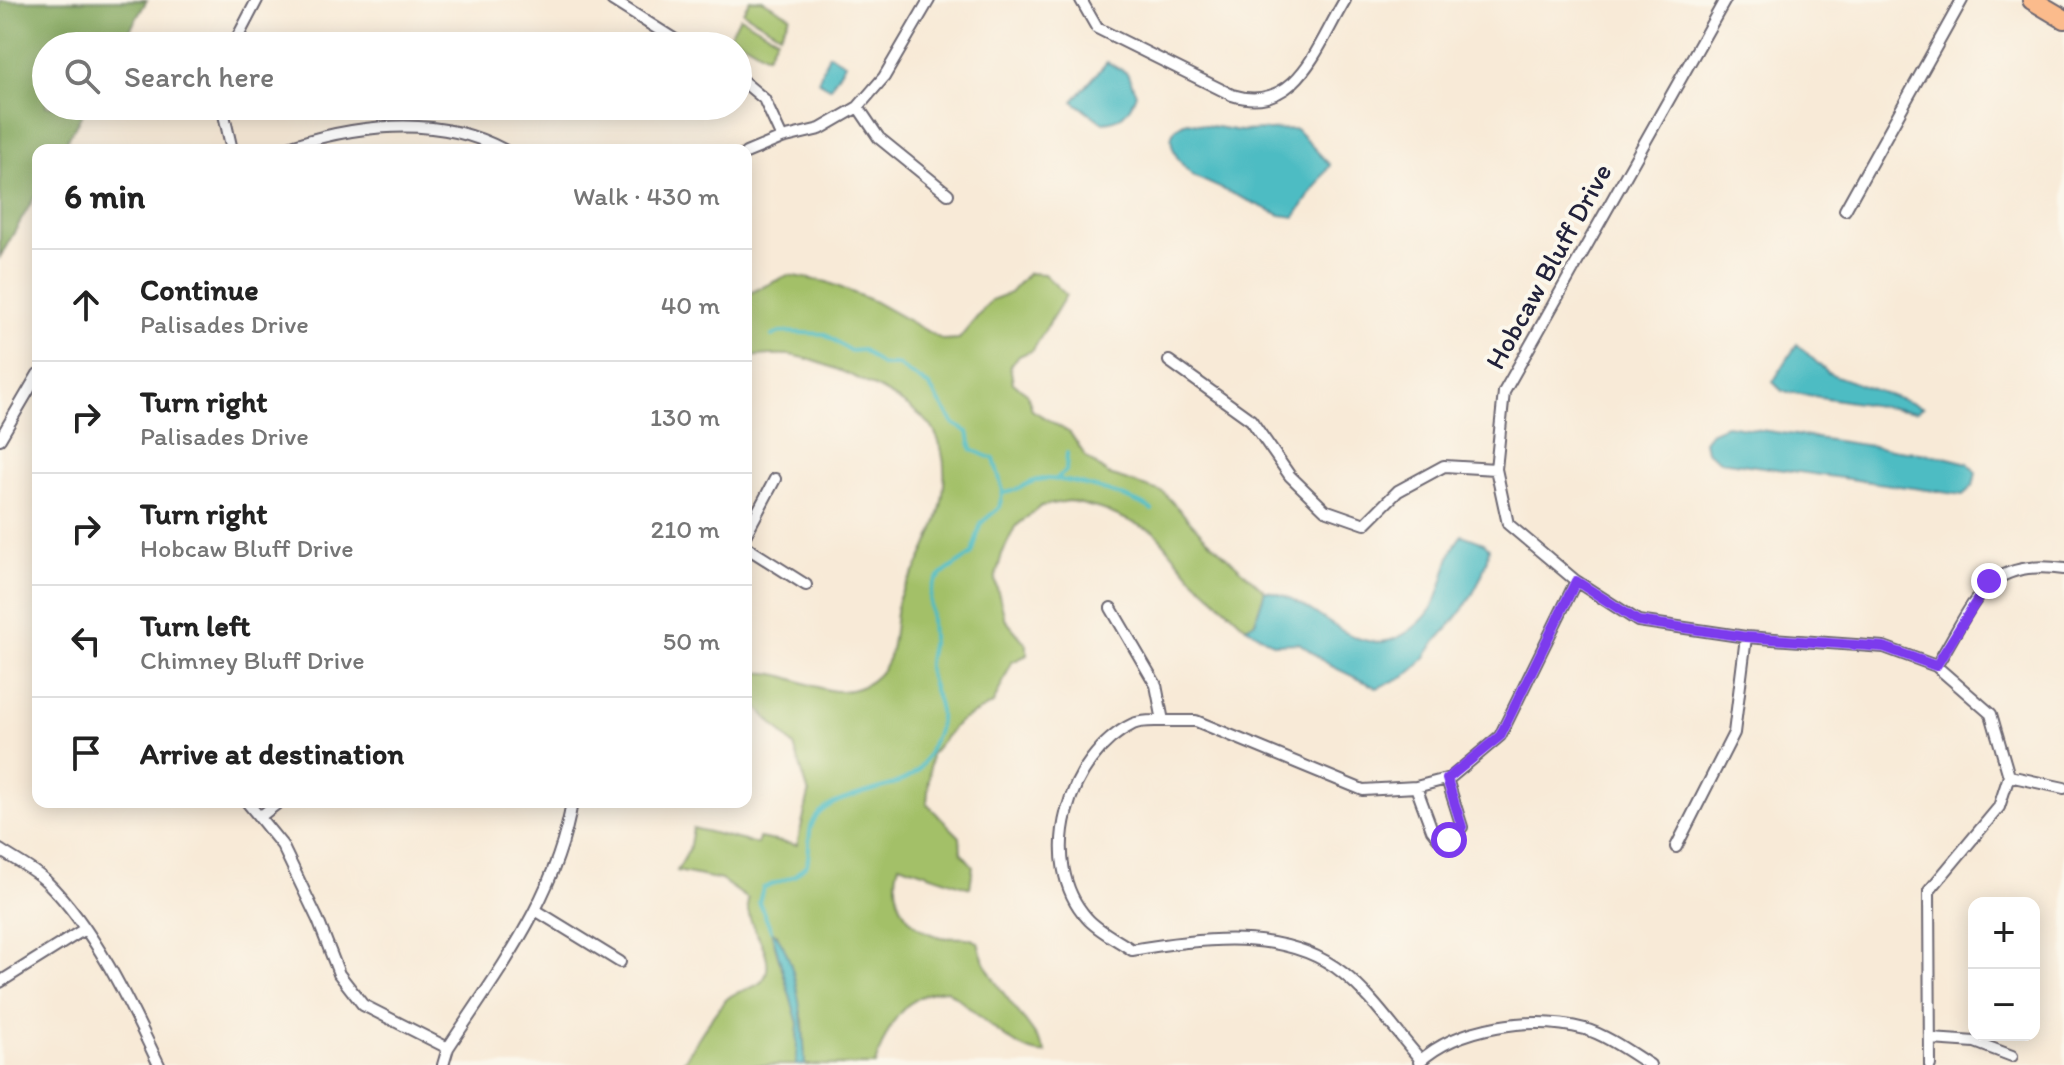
<!DOCTYPE html>
<meta charset="utf-8">
<style>
:root{--surface:#fff;--page:#f2f2f2;--text:#222;--muted:#767676;--line:#e0e0e0}
body{margin:0;font-family:Itim,sans-serif;background:var(--page);color:var(--text)}
.controls{position:absolute;right:24px;bottom:24px;display:grid;overflow:hidden;border-radius:16px;box-shadow:0 4px 20px #0003}
.controls button{width:72px;height:72px;display:grid;place-items:center;padding:0;border:0;border-bottom:2px solid var(--line);background:var(--surface);color:var(--text);font:40px sans-serif}
.stop{position:absolute;width:24px;height:24px;margin:-18px;border:6px solid #7c3aed;border-radius:50%;background:#fff}
.stop.end{background:#7c3aed;border-color:#fff;box-shadow:0 2px 8px #0008}
.list{margin:0;padding:0;list-style:none}
h2{display:flex;justify-content:space-between;align-items:center;height:104px;margin:0;padding:0 32px;font-size:34px}
h2 small{font-size:26px;font-weight:400;color:var(--muted)}
.list li{display:grid;grid-template-columns:52px 1fr auto;gap:24px;align-items:center;box-sizing:border-box;height:112px;padding:0 32px;border-top:2px solid var(--line)}
.list b{display:block;font-size:30px;white-space:nowrap}
.list p{margin:0;font-size:26px;white-space:nowrap;color:var(--muted)}
.list em{font-size:26px;font-style:normal;color:var(--muted)}
.icon{flex:none;width:44px;height:44px;fill:none;stroke:currentColor;stroke-width:2;stroke-linecap:round;stroke-linejoin:round}
.map{position:relative;flex:none;width:2064px;height:1065px;overflow:hidden}
.search{position:absolute;background:var(--surface);box-shadow:0 4px 20px #0003;left:32px;top:32px;width:720px;height:88px;display:flex;align-items:center;gap:20px;box-sizing:border-box;padding:0 28px;border-radius:44px;color:var(--muted);font-size:30px}
.panel{position:absolute;background:var(--surface);box-shadow:0 4px 20px #0003;left:32px;top:144px;width:720px;height:664px;border-radius:16px}
.map>svg:first-child{display:block}
.green{fill:#a3c067;stroke:#627151;stroke-width:2}
.forest{fill:#82a65c;stroke:#52644c;stroke-width:2}
.water{fill:#4dbcc3;stroke:#386f7f;stroke-width:2}
.lines{fill:none;stroke-linecap:round;stroke-linejoin:round}
.stream{stroke:#4dbcc3;stroke-width:4}
.minor-casing{stroke:#6d6872;stroke-width:14}
.motorway-casing{stroke:#6d6872;stroke-width:22}
.minor{stroke:#fff;stroke-width:10}
.motorway{stroke:#fbbb8c;stroke-width:18}
.route{stroke:#7c3aed;stroke-width:10}
.labels{text-anchor:middle;stroke-width:8;stroke-linejoin:round;paint-order:stroke}
.street-label{font-size:28px;fill:#22223b;stroke:#fbf7ec}
</style>
<div class="map">
<svg width="2064" height="1065" viewBox="0 0 2064 1065">
<rect width="100%" height="100%" fill="#fbf7ec"/>
<filter id="ink" filterUnits="userSpaceOnUse"><feTurbulence type="fractalNoise" baseFrequency=".0125" numOctaves="2"/><feDisplacementMap in="SourceGraphic" scale="16" xChannelSelector="R" yChannelSelector="G"/><feConvolveMatrix kernelMatrix="1 2 1 2 8 2 1 2 1" color-interpolation-filters="sRGB"/></filter>
<filter id="wash" filterUnits="userSpaceOnUse"><feTurbulence type="fractalNoise" baseFrequency=".006" numOctaves="4" result="noise"/><feDisplacementMap in="SourceGraphic" scale="32" xChannelSelector="R" yChannelSelector="G"/><feGaussianBlur stdDeviation="1.8" result="paint"/><feColorMatrix in="noise" values="0 0 0 0 0 0 0 0 0 0 0 0 0 0 0 0 0 1.4 0 .05"/><feComposite in="paint" operator="in"/></filter>
<g filter="url(#wash)">
<rect width="100%" height="100%" fill="#f8ead7"/>
<!-- green -->
<path class="green" d="M750 0H762L790 16 780 34 743 12Z
M740 17 777 38 767 56 730 34Z
M1028 273 1044 274 1066 295 1033 350 1019 356 1010 365 1013 383 1027 393 1032 410 1070 433 1086 457 1109 475 1163 492 1203 535 1265 591 1255 622 1246 627 1193 578 1155 532 1104 510 1069 501 1041 506 1015 527 1002 554 995 580 1005 619 1027 645V655L1012 662 993 704 958 722 931 754 927 804 960 837 961 852 973 866 970 888 899 864C889 896 905 929 941 937 956 940 964 934 978 942 987 985 1026 1014 1046 1053 1019 1058 970 1006 947 990 904 992 887 1026 875 1065H805L803 1020 777 934 772 935 798 1023 796 1065H681C694 1047 712 1012 728 998 740 987 764 991 767 970 771 944 744 927 748 899L721 880 677 871 689 850 693 828 757 844 759 838 797 845 809 794 794 746 746 696V675C787 663 823 705 863 686 899 668 891 632 898 601 901 589 911 579 916 569 925 551 937 526 941 506 946 481 947 452 933 429 917 402 821 358 789 355 775 354 760 356 746 357V295L788 275 827 282 873 301 943 340 959 339 991 300 1010 293Z"/>
<!-- forest -->
<path class="forest" d="M147 0 121 46H46V106H87L61 150H38V191L0 257V1Z"/>
<!-- water -->
<path class="water" d="M829 54 845 63 830 88 818 81Z
M1107 62 1127 73 1136 93C1131 110 1121 122 1102 122L1073 101Z
M1187 122 1240 131 1296 129 1330 165 1295 217 1280 215 1193 176C1177 161 1157 133 1187 122Z
M1797 344 1828 373 1922 407 1916 412 1782 391 1773 382Z
M1726 425 1940 456 1968 463 1976 473 1973 486 1963 495 1720 461 1706 451 1704 441 1712 431Z
M1462 535 1484 543 1489 548C1483 586 1463 612 1438 639 1428 650 1424 663 1411 672 1401 679 1388 683 1377 688L1331 666 1299 643 1274 644 1246 627 1255 622 1265 591C1321 596 1362 683 1424 618 1447 594 1442 558 1462 535Z
M771 930C798 952 804 1032 805 1065H796L798 1023Z"/>
<g class="lines">
<!-- stream -->
<path class="stream" d="M1055 480 1066 471 1067 453
M1003 493C1017 492 1025 483 1038 480 1059 474 1134 497 1152 510
M771 930 759 902 763 888 794 876 807 864C810 852 808 838 811 827 821 791 892 795 917 771 926 762 932 744 937 733 947 707 931 692 928 668 927 657 932 647 932 637 929 581 924 585 972 554L981 523 999 508 1003 491 994 459 972 450 968 432 954 424 929 386 897 365H881L863 350 850 351 825 334 781 332 772 336"/>
</g>
</g>
<g filter="url(#ink)">
<g class="lines">
<!-- minor casing -->
<g class="minor-casing">
<path id="minor" d="M612 0 685 46
M1081 0 1097 28 1232 95C1297 115 1317 46 1345 0
M1725 0 1504 392 1496 469 1508 524 1576 581 1638 621 1746 637 1884 647 1936 666 1991 714 2009 776 1999 807 1929 891 1930 1065
M233 46 257 0
M738 77 764 99 782 138
M222 106 232 150
M858 107 879 138 948 194
M280 150C349 125 437 113 504 150
M746 153 782 138 820 129 858 107 884 77 929 0
M1845 210 1962 0
M1169 361 1251 420 1290 476 1325 510 1365 524 1398 491 1444 466 1496 469
M0 439 38 374
M746 534 775 479
M746 547 806 585
M1111 608 1156 685 1163 721H1196L1363 790 1416 787 1450 778 1500 736 1576 581
M1936 666C1974 606 1982 557 2064 569
M1163 721C1154 721 1141 720 1133 724 1068 755 1036 862 1087 918 1098 931 1118 940 1132 950 1200 938 1286 927 1343 973 1374 998 1395 1031 1421 1060
M2009 776 2064 788
M1416 787 1432 830 1439 839 1449 840 1462 827 1447 779
M247 802 282 845 318 920 339 974 363 1005 448 1048
M261 816 279 802
M1676 847 1734 733 1746 637
M0 850C15 860 33 869 46 881 95 929 130 1004 159 1065
M537 911 620 962
M0 982 83 930
M1931 1039 1975 1042 2012 1056
M1419 1062C1458 1026 1533 1015 1585 1029 1606 1035 1631 1053 1650 1065
M443 1065 448 1048C499 970 557 896 572 802"/>
</g>
<!-- motorway casing -->
<g class="motorway-casing">
<path id="motorway" d="M2032 0 2064 19"/>
</g>
<!-- minor -->
<use href="#minor" class="minor"/>
<!-- motorway -->
<use href="#motorway" class="motorway"/>
</g>
</g>
<g class="lines" filter="url(#ink)">
<!-- route -->
<path class="route" d="M1449 840 1462 827 1447 779 1500 736 1576 581 1638 621 1746 637 1884 647 1936 666 1989 581"/>
</g>
<g class="labels">
<!-- street labels -->
<g class="street-label">
<text transform="translate(1548 266) rotate(-61)" y="10">Hobcaw Bluff Drive</text>
</g>
</g>
</svg>
<div class="controls">
<button>+</button>
<button>−</button>
</div>
<div class="stop" style="left:1449px;top:840px"></div>
<div class="stop end" style="left:1989px;top:581px"></div>
<div class="search"><svg class="icon" aria-label="search" viewBox="0 0 24 24"><circle cx="10" cy="10" r="6"/><path d="M15 15l6 6"/></svg>Search here</div>
<section class="panel">
<h2>6 min<small>Walk · 430 m</small></h2>
<ul class="list">
<li><svg class="icon" aria-label="ahead" viewBox="0 0 24 24"><path d="M12 20V5M6 11l6-6 6 6"/></svg><div><b>Continue</b><p>Palisades Drive</p></div><em>40 m</em></li>
<li><svg class="icon" aria-label="right" viewBox="0 0 24 24"><path d="M7 20v-9h11M14 6l5 5-5 5"/></svg><div><b>Turn right</b><p>Palisades Drive</p></div><em>130 m</em></li>
<li><svg class="icon" aria-label="right" viewBox="0 0 24 24"><path d="M7 20v-9h11M14 6l5 5-5 5"/></svg><div><b>Turn right</b><p>Hobcaw Bluff Drive</p></div><em>210 m</em></li>
<li><svg class="icon" aria-label="left" viewBox="0 0 24 24"><path d="M17 20v-9H6M10 6l-5 5 5 5"/></svg><div><b>Turn left</b><p>Chimney Bluff Drive</p></div><em>50 m</em></li>
<li><svg class="icon" aria-label="arrive" viewBox="0 0 24 24"><path d="M6 21V4h12l-3 4 3 4H6"/></svg><div><b>Arrive at destination</b></div></li>
</ul>
</section>
</div>
